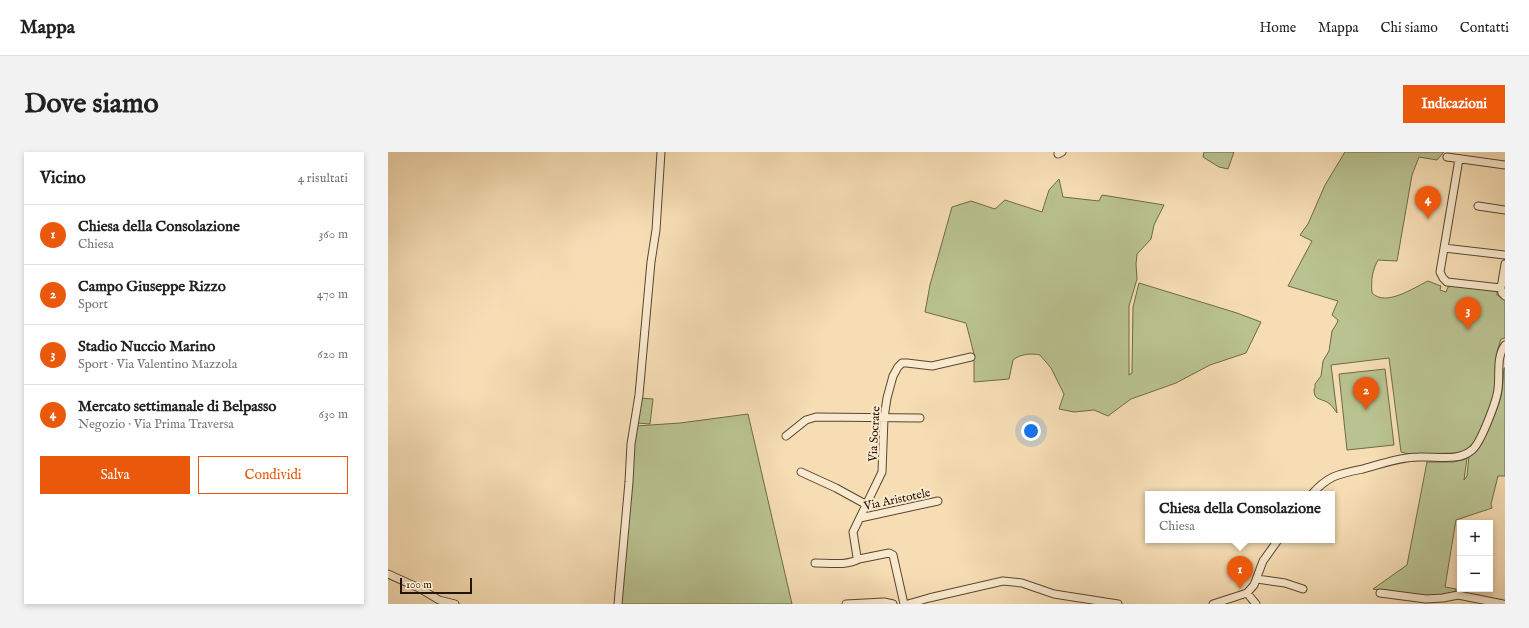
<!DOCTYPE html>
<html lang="it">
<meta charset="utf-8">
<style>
:root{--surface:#fff;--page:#f2f2f2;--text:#222;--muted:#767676;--line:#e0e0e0;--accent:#ea580c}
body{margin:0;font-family:"IM FELL English",serif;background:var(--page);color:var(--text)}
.controls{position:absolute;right:12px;bottom:12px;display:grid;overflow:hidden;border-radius:0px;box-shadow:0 2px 6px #0003}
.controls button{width:36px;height:36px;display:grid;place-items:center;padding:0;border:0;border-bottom:1px solid var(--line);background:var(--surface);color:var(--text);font:20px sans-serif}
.scale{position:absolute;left:12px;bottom:10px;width:72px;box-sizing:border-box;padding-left:4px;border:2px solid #241301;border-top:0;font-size:11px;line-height:14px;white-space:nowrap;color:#241301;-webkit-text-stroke:3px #f9e9ce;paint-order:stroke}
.you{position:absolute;left:643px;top:279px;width:14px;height:14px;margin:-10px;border:3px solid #fff;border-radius:50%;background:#1a73e8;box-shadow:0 0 0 6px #1a73e833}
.badge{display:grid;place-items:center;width:26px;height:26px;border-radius:50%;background:var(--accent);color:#fff;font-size:13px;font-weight:700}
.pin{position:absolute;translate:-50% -33px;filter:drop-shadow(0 1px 2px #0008)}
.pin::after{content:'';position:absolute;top:21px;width:14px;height:12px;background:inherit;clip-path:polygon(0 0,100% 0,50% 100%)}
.popup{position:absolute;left:757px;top:339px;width:190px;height:52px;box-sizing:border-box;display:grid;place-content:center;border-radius:0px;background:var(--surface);filter:drop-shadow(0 1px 3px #0005);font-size:13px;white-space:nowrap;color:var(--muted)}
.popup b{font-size:15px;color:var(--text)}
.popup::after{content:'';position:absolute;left:50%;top:100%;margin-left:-8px;border:8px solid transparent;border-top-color:var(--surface)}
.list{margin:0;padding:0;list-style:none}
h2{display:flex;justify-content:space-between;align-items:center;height:52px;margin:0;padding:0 16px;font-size:17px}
h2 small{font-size:13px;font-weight:400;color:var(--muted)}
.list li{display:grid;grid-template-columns:26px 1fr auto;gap:12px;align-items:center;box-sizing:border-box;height:60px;padding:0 16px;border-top:1px solid var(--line)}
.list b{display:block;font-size:15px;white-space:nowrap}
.list p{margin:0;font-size:13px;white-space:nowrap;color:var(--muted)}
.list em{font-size:13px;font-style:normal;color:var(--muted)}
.actions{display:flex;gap:8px;padding:12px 16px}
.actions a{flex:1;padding:9px 0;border:1px solid var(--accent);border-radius:0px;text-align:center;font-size:14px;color:var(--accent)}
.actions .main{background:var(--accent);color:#fff}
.map{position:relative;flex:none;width:1117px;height:452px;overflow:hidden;border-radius:0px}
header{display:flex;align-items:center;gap:24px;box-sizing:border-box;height:56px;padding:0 20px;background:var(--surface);border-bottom:1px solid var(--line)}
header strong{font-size:19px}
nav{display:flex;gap:22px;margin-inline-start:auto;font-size:14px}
.intro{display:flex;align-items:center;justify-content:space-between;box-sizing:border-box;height:96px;padding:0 24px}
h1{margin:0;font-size:28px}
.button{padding:10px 18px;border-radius:0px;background:var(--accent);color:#fff;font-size:14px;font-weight:700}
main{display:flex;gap:24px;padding:0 24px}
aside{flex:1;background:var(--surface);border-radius:0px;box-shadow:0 2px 6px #0003}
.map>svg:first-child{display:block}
.green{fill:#b9c290;stroke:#6e6a48}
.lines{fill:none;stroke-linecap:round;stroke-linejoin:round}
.minor-casing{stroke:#58462e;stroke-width:9}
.minor{stroke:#f9e9ce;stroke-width:7}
.labels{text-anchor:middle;stroke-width:4;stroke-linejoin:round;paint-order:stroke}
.street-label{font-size:12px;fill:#241301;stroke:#f9e9ce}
</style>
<header>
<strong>Mappa</strong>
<nav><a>Home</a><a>Mappa</a><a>Chi siamo</a><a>Contatti</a></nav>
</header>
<div class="intro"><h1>Dove siamo</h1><a class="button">Indicazioni</a></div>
<main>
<aside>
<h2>Vicino<small>4 risultati</small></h2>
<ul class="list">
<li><span class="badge">1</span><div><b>Chiesa della Consolazione</b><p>Chiesa</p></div><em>360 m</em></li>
<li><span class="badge">2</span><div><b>Campo Giuseppe Rizzo</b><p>Sport</p></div><em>470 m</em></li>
<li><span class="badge">3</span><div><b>Stadio Nuccio Marino</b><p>Sport · Via Valentino Mazzola</p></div><em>620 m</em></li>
<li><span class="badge">4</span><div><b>Mercato settimanale di Belpasso</b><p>Negozio · Via Prima Traversa</p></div><em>630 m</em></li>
</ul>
<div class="actions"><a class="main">Salva</a><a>Condividi</a></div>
</aside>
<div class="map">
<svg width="1117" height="452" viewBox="0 0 1117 452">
<rect width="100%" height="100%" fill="#f6ddb4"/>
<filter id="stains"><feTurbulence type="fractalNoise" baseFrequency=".005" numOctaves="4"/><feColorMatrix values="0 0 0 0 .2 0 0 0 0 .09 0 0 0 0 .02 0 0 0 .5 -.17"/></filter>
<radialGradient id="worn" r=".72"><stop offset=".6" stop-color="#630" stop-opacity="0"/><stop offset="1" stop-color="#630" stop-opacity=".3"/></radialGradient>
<!-- green -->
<path class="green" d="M816 0H846L840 17 831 15 815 5Z
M957 0H1056L1049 8 1031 5 1024 23 1009 109 990 108C984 119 983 128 984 141 998 155 1025 136 1040 129L1053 134 1052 138 1058 140 1060 135 1064 134 1109 138V143L1117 147V186L1113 187 1109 200 1110 201 1108 234 1105 249 1088 288 1081 297 1071 301 1021 302 1013 300 1001 206 943 213 949 261C946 257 943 252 939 250 931 246 926 248 926 237L927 236V232L933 224 935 209 941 199 944 179 949 171 950 168 944 163 950 149 900 134 924 89 912 83 920 72 937 33Z
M671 27 675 45 711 49 714 43 776 53 766 73 763 87 749 102 748 112 749 127 741 154V223L744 221 745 155 751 131 849 161 873 170 858 201 822 213 788 231 743 247 720 264 706 258 686 260 671 257 676 242 663 216 652 203C643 201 632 202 625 208L621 227 586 230V202L578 171 537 160 542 133 564 55 583 49 607 57 617 48 654 60 661 38Z
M1116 216H1117V324H1110L1103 352 1104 356 1068 368 1057 435 1068 437V439L1055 445H1037L985 437 1019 413 1039 310H1065L1075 308 1079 306 1076 328 1079 324 1081 304C1093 299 1110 257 1113 244 1115 235 1115 225 1116 216Z
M997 217 1006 293 959 298 951 222Z
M252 246 265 247 262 272 249 271Z
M360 262 404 452H232L248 274 292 271Z"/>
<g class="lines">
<!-- minor casing -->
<g class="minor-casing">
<path id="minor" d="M670 2 674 0
M1059 5 1117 13
M1071 7 1052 120 1055 126 1059 130 1113 136
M1090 54 1117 58
M1056 96 1117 103
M1117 112 1113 136 1114 141 1117 144
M398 284 418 268 428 265 532 266
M413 320 448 336 479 353
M924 342C930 335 937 329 945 325 954 321 965 319 975 317 993 312 1012 305 1031 305 1048 304 1070 310 1084 298 1093 291 1109 248 1110 237 1112 223 1108 205 1117 193
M472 366 550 349
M427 411C440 411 459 414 471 407
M0 422 31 436 51 448 67 452
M869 427 897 431 915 437
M859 441 868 452
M992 441 1038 447 1055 446 1070 443 1115 452
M230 452 241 330 243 292 251 243 263 110 268 78 273 0
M458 452 496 450 505 452
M516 452 505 403 501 401 471 407 469 405 465 380 494 320 496 266 499 246 505 224 510 215 514 211H519L544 214 583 205
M520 452 541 446 615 429 634 431 666 442 730 452
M825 452 859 441 866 433 875 409 890 388"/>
</g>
<!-- minor -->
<use href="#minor" class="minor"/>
</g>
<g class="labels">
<!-- street labels -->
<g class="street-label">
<text transform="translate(486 282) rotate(-87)" y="4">Via Socrate</text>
<text transform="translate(509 347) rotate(-12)" y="4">Via Aristotele</text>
</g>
</g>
<rect width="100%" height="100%" filter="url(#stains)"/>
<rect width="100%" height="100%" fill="url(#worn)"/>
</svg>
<div class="controls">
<button>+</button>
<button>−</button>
</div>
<div class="scale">100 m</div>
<div class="you"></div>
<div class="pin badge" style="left:852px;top:437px">1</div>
<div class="popup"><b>Chiesa della Consolazione</b>Chiesa</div>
<div class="pin badge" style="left:978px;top:258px">2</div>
<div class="pin badge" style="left:1080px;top:178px">3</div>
<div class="pin badge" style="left:1040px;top:67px">4</div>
</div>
</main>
